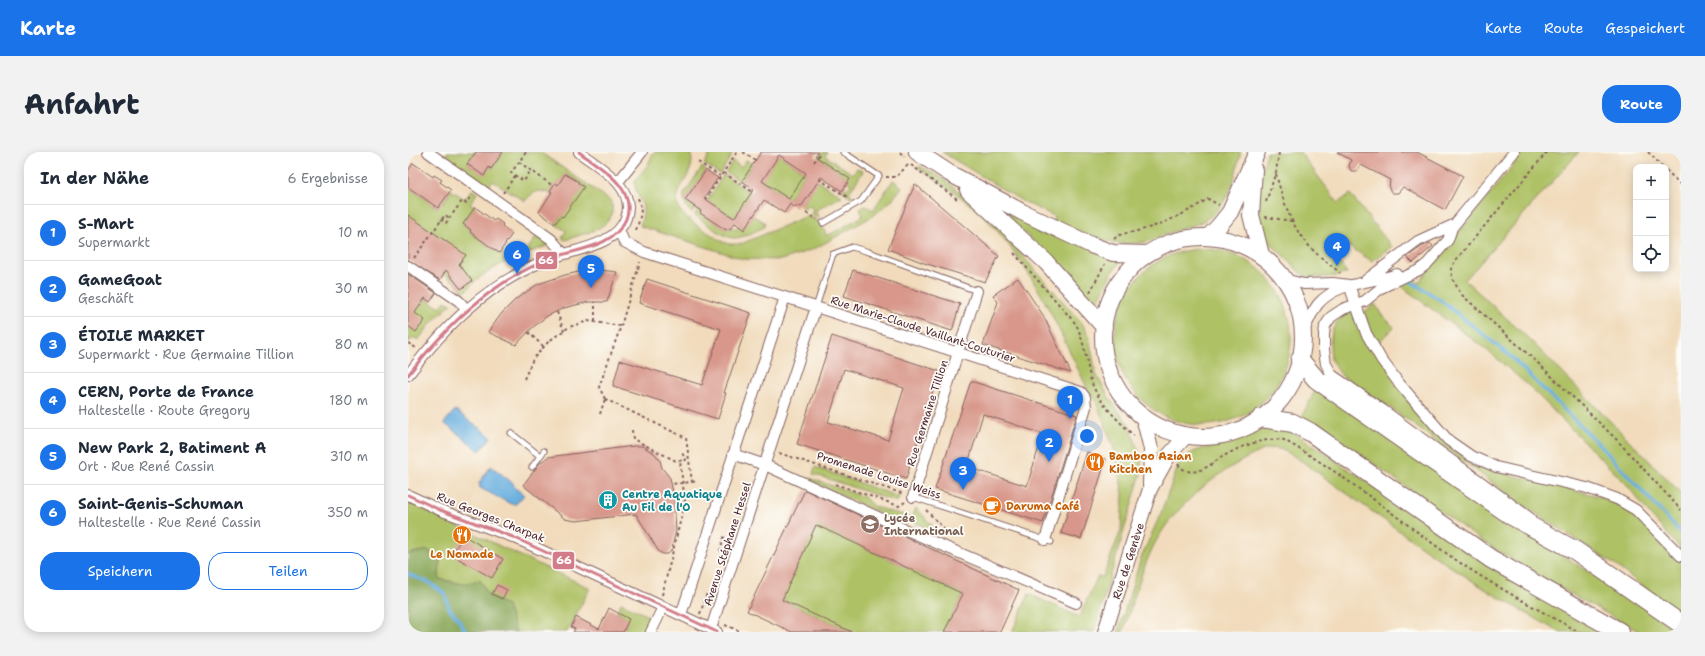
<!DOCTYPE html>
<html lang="de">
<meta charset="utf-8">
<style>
:root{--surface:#fff;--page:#f2f2f3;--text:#1f2937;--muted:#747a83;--line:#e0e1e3;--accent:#1a73e8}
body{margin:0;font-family:"Shantell Sans",sans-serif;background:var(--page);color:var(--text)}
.controls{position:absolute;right:12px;top:12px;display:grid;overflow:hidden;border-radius:8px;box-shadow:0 2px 10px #0003}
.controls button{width:36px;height:36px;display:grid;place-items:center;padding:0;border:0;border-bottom:1px solid var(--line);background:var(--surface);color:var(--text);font:20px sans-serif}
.you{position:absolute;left:679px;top:284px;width:14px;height:14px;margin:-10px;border:3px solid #fff;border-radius:50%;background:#1a73e8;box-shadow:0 0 0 6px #1a73e833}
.badge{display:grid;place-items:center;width:26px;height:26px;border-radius:50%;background:var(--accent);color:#fff;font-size:13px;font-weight:700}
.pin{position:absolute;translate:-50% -33px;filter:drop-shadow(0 1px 2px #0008)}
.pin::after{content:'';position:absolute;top:21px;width:14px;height:12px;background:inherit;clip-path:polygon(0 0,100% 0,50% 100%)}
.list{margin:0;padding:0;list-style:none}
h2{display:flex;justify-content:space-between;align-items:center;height:52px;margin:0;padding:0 16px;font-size:17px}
h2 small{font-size:13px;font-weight:400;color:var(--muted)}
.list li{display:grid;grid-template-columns:26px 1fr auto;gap:12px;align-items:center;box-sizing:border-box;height:56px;padding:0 16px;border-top:1px solid var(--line)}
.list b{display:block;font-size:15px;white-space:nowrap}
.list p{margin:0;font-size:13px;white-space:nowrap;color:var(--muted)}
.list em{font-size:13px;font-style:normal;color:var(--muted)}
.actions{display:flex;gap:8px;padding:12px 16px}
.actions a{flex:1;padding:9px 0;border:1px solid var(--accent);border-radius:16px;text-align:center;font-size:14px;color:var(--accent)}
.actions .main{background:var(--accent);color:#fff}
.icon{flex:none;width:22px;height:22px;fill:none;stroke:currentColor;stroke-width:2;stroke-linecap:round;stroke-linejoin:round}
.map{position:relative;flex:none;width:1273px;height:480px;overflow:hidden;border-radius:16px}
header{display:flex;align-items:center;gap:24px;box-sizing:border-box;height:56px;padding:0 20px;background:var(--accent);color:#fff}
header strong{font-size:19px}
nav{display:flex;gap:22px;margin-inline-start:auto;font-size:14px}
.intro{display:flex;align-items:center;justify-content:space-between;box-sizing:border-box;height:96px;padding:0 24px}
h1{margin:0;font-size:28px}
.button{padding:10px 18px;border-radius:16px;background:var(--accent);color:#fff;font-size:14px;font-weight:700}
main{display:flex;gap:24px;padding:0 24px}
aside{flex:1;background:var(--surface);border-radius:16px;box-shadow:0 2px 10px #0003}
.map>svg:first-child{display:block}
.green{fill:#aec165;stroke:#7c7048}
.forest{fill:#8aa75a;stroke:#6a6342}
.water{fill:#69afdf;stroke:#5a6785}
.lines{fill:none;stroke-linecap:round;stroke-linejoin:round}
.stream{stroke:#69afdf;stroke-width:3.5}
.building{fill:#d8978a;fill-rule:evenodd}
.lane-casing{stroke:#84615e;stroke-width:7}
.street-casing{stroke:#84615e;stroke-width:12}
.secondary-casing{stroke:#84615e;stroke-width:16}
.primary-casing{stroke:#84615e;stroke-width:18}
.highway-casing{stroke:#84615e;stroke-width:20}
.path{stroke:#84615e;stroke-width:2;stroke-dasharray:3 3;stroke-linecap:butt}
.lane{stroke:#fff;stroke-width:5}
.street{stroke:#fff;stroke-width:10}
.secondary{stroke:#fff;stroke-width:14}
.primary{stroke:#fff;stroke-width:16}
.highway{stroke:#fff;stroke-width:18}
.bus-1-casing{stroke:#fdfcf7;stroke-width:6}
.bus-1{stroke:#d27c8a;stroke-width:3}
.labels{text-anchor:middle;stroke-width:3.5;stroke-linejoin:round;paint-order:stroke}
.street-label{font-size:11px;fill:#4a1f2b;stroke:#fdfcf7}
.food-label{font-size:11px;font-weight:bold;fill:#c56008;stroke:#fdfcf7;text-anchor:start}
.culture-label{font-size:11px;font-weight:bold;fill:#0d838f;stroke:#fdfcf7;text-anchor:start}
.education-label{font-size:11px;font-weight:bold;fill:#785e54;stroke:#fdfcf7;text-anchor:start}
.line-badge{stroke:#fdfcf7;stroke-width:1.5}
.badge-label{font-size:11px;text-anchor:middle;font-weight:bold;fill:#fff}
</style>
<header>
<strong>Karte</strong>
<nav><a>Karte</a><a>Route</a><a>Gespeichert</a></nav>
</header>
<div class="intro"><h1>Anfahrt</h1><a class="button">Route</a></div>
<main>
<aside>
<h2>In der Nähe<small>6 Ergebnisse</small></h2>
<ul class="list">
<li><span class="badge">1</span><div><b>S-Mart</b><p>Supermarkt</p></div><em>10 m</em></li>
<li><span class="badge">2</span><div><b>GameGoat</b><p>Geschäft</p></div><em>30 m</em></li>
<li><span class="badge">3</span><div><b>ÉTOILE MARKET</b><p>Supermarkt · Rue Germaine Tillion</p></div><em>80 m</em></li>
<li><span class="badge">4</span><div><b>CERN, Porte de France</b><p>Haltestelle · Route Gregory</p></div><em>180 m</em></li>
<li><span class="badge">5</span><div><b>New Park 2, Batiment A</b><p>Ort · Rue René Cassin</p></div><em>310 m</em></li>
<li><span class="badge">6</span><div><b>Saint-Genis-Schuman</b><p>Haltestelle · Rue René Cassin</p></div><em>350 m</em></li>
</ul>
<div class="actions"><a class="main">Speichern</a><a>Teilen</a></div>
</aside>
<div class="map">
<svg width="1273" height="480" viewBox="0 0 1273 480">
<rect width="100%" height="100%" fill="#fdfcf7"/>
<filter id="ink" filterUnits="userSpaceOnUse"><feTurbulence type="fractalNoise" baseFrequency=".025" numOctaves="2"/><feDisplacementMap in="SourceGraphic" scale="8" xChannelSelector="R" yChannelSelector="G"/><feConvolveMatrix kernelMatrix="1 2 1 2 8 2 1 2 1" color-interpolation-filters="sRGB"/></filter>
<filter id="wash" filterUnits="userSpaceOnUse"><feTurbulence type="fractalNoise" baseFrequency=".012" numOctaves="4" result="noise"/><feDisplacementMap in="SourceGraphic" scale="16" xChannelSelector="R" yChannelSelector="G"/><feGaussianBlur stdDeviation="0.9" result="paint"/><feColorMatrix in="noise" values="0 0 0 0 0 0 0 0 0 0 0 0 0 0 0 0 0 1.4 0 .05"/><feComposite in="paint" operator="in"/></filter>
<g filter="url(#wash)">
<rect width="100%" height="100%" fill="#f1dbbc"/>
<!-- green -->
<path class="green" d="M39 0H68L59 12 76 23 81 15 84 17 95 0H132L203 49C212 76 176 81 157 88L154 86 158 79 147 72 176 35 170 31V29L157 22 150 33 147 32 142 38 144 40 143 42C131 36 125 40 117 49L85 29 80 35 38 7Z
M246 0H282C293 24 252 42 278 65 289 75 303 82 315 90L321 92H333L399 64 412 70 419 84 455 64 452 57 458 54 465 58 485 28 494 35 484 48 465 64 406 97 373 108 335 107 232 74C240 49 230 52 226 30L239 14Z
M303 0H319L324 3 312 22 296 12Z
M415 0H419L417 4 445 22 449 16 455 19 441 41 448 46 446 47 434 39 436 36 439 37 443 32 440 30 441 27 411 6Z
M534 0H833C828 15 827 33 818 46 804 69 791 72 766 79 757 82 748 88 738 90 706 97 673 81 645 69L646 64 614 49Z
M859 0H892L930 51 942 42 984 95 964 109 934 90 924 100 939 121 928 124 917 125H901L892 121 880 108 860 89 849 74 853 22Z
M1116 0H1171L1057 128 1121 187 1273 341V397L1243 364 1219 333 1122 235 1079 198 997 137 990 130 1004 124 1010 131Z
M371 3 398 21 381 47 353 28Z
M338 8 345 12 334 29H332L319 21 318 19 325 9 333 15Z
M511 14 531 24 568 53 600 86 611 100 674 171 681 185 688 222 703 249 722 274 733 307V321L686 480H604L621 442 671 465 690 424 695 425 713 378 715 342 710 315 705 294 688 249 682 242C651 179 625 112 574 63 555 45 531 30 510 16Z
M294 15 298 18 277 48 288 56 284 61C278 56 275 50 276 42Z
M317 23 344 42 342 45 341 44 326 66 300 49V47L315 24Z
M410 29 434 44 407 59 411 66 403 62 405 57 400 53 397 57 393 55Z
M0 32V35L29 56 34 50 35 51 43 38 57 47 64 38 69 41 62 52 67 55 55 72 63 78 62 80C78 91 97 113 117 99 122 95 125 89 129 84L139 89 141 93C115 103 85 112 64 132 61 135 59 138 56 141 41 122 20 110 0 95Z
M578 45 715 107 704 120 688 153 636 99Z
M290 57 293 59 292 61 318 78 320 76 322 77 324 75 328 78 331 74 336 77 345 64 356 70 357 72 355 76C347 79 337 85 328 86 316 87 297 70 287 63Z
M707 185a88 88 0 1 1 176 0a88 88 0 1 1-176 0Z
M0 135 32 156 37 149 43 152 23 171 11 187H3L0 191Z
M967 152 973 162 986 175 969 192 963 181 956 160Z
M947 160 1036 289 1065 311 1082 318 1194 345 1222 359 1273 410V463L1207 413 1115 353 983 256 934 224 923 208 922 193 924 179 928 171 936 163Z
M908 237 1108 373 1244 461 1270 480H1232L1138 428 1074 389 935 290 894 264Z
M867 273 888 282 1110 432 1166 466 1195 480H1151L1083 441 1025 403 895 310C887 305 875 296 865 296 858 296 849 301 843 304 805 323 762 358 744 397 732 423 724 452 715 480H710L733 406 753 361 772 309C787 294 807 296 826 290 840 286 853 277 867 273Z
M407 315 491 345 489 350 405 322Z
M402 326 456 345 465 354 483 360 501 364 498 373 401 328Z
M0 350 100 398 182 436 159 480H108L99 454 80 443 72 428 55 432 31 427 32 409 20 398 0 402Z
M508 356 530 380 503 369Z
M408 373 555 442 536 480H444L374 448Z
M213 451 242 465 238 480H215L221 467 209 460Z"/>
<!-- forest -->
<path class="forest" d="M20 398 32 409 31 427 55 432 72 428 80 443 99 454 108 480H0V402Z"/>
<!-- water -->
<path class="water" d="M47 258 83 285 72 299 36 271Z
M83 314 106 332 105 334 116 343 108 352H103L72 336 71 331Z"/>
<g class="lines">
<!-- stream -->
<path class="stream" d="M1000 128 1031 147 1102 204 1191 292 1273 381
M0 422 20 430 37 442 41 456 49 465 58 480"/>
</g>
<g id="blocks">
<!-- building -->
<path class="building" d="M68 0H95L83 17 81 15 76 24 59 12Z
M353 0H410L407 4 442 27 434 39 413 25 393 55 389 53 388 56 382 52 376 61 356 48 336 78 327 71 322 77 320 76 318 78 292 61 293 59 277 48 298 18 310 26 296 46 326 66 346 37 334 29ZM371 3 398 21 381 47 354 29Z
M929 0H1009L1055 24 1037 58 995 35 990 41H984L981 37 982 28 953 13 949 19H943L941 14 943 8Z
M5 11 25 25 26 23 34 28 32 30 43 38 30 56 0 35V19Z
M157 22 171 30 170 31 176 35 155 65 153 64 147 72 131 60 144 40 142 39 147 31 150 33Z
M507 32 591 104 577 130 516 111 480 97Z
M67 55 86 69 88 67 95 72 94 74 104 82 91 101 62 80 63 78 55 72Z
M0 63 58 103 51 112 64 129 53 137 38 118 32 128 0 108Z
M1022 91 1025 94 1005 111 999 105 1013 95Z
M184 117 209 120 199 150H180L156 156 139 164 124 176 108 193 80 180 94 161 108 147 130 132 157 123Z
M445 118 552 152 544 179 436 144Z
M0 122 28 141 22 150 17 146 7 161 17 168 8 180 0 174Z
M610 126 635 163 663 221 575 193 590 150 585 143Z
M239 127 343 161 316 241H318L310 267 205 234 212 208 294 233 313 177 231 151Z
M424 184 531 219 498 327 389 292ZM436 217 496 236 480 288 420 270Z
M563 229 669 263 635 371 527 337ZM575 262 635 282 619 334 559 315Z
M226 294H234L246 301 252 308 254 316 262 326 266 345 268 379 263 399 260 402H255L251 400 228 362 168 369 162 368 157 367 115 333 132 311 140 305Z
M679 300 698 307 673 387 653 381Z
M397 338 611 438 592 480H536L555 442 408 373 374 448 444 480H384L339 459Z
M55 383 95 407 84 426 44 403Z
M89 433 99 438 94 447 84 442Z
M201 456 221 467 215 480H165L167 477 163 475 168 465 191 477Z"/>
</g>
</g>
<g filter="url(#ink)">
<use href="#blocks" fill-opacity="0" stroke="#84615e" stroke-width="1"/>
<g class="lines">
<!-- lane casing -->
<g class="lane-casing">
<path id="lane" d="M415 71 453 49 471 24 435 0
M408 155 425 102 444 95 461 100 569 139
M103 281 132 304
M124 315 136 299
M505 345 643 390"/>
</g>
<!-- street casing -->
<g class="street-casing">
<path id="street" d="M20 0 143 87 155 101
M210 30 234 0
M1045 73 1040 88 1019 112 1011 118 973 136 957 149 935 157 923 165 917 174 916 183V198L918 212 924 223 975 258 1122 366
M211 78 216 90 236 100 673 240 677 245 678 255 637 388
M1042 78 1106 0
M0 114 51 149 58 157
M876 127 896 132 925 131 941 133
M958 128 1010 89 1045 73
M941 133 958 181 973 207 990 230 1040 288 1063 304 1088 315 1179 336 1209 347 1228 358 1273 404
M894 183C899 173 903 161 910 152 930 129 963 132 989 122
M0 223C39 172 77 134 138 108 162 98 208 95 218 66 229 34 191 16 171 0
M325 302 357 313 498 378 668 451
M0 343 32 358 105 385 309 480
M505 345 569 139
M273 463 377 145
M303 477 408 155
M243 480 255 455"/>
</g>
<!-- secondary casing -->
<g class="secondary-casing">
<path id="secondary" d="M735 265 743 297 742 333
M697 480 742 337 761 303 778 284"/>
</g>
<!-- primary casing -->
<g class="primary-casing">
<path id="primary" d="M509 0 541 21 614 60 683 93 705 101 739 102
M846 18 843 63 853 103
M560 38 638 110 696 175
M800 85 810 75 822 60 849 0
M695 185a100 100 0 1 1 200 0a100 100 0 1 1-200 0Z"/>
</g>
<!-- highway casing -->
<g class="highway-casing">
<path id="highway" d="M892 208 908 227 1104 364 1168 399 1273 472
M853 266 885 271 902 280 1083 407 1212 480"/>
</g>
<!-- path -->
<path class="path" d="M118 0 103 21 116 29 123 18
M335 0 350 10
M492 0 496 5
M1139 0 1047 109 1043 117 1044 126 1053 142 1132 213 1208 287 1273 358
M1240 0 1255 15
M111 10 145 34
M290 10 312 24
M406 10 413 0
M503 13 549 47
M1258 18 1273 33
M316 21 345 40
M868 22C875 48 883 75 902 95 911 105 922 112 932 121
M478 25H488L501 12
M411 27 441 46
M95 41 107 24
M297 48 329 0
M858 50 868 20 871 0
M398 61 409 67
M857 65 884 69
M33 67 38 71 54 49 58 51 64 43
M228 78C232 67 236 55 229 45
M706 87C712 81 721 81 729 79 754 73 777 62 798 48L800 47 811 53
M606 101 668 172C676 189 678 206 682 225 688 249 709 267 726 284
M6 106 37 63 42 66
M682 140 697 112
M149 160 156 179
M187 169V150
M120 180 136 195
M0 191 8 196
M116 227 125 207 141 189 161 175 180 169 213 174
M197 247 191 235 213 174 232 110
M197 247 278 286 284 330 264 332
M192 262 197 247
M224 278 225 287 268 309 278 308 273 299
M371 301 496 342
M770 312C773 318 782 321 789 319 798 317 806 310 814 305 831 295 855 285 876 288 933 320 985 363 1038 401 1080 431 1126 455 1171 480
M284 330 290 329
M427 332 491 354 497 350
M518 358 546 387
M312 399 317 382
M254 443 277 350 272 309
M292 462 299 441
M317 473 334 480"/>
<!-- lane -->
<use href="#lane" class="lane"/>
<!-- street -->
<use href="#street" class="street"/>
<!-- secondary -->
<use href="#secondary" class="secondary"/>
<!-- primary -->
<use href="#primary" class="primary"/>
<!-- highway -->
<use href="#highway" class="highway"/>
<!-- bus-1 casing -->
<g class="bus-1-casing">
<path id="bus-1" d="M0 223C38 175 79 134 136 109 162 97 205 98 218 67 230 36 191 15 171 0
M0 343 32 358 105 385 309 480"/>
</g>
<!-- bus-1 -->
<use href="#bus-1" class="bus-1"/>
</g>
</g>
<!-- icons -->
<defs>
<g id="restaurant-disc" transform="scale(1)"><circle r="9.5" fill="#e8710a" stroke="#fdfcf7"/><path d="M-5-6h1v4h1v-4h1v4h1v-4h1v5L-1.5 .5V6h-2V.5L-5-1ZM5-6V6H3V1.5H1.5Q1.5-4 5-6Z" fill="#fff"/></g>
<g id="building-disc" transform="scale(1)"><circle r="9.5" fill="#0f9aa8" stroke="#fdfcf7"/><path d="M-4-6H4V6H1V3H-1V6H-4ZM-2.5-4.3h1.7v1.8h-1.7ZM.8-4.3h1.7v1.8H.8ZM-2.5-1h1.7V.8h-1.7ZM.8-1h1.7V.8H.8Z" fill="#fff"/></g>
<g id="cafe-disc" transform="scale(1)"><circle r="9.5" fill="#e8710a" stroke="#fdfcf7"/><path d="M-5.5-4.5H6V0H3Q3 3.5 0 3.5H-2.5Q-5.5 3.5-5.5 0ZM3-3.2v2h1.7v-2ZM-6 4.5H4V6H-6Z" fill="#fff"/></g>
<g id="school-disc" transform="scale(1)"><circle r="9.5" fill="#8d6e63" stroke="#fdfcf7"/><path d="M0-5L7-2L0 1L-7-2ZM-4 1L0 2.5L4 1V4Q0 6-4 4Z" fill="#fff"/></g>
</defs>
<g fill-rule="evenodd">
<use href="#restaurant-disc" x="687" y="310"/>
<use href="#building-disc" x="200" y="348"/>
<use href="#cafe-disc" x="584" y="354"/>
<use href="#school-disc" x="462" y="372"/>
<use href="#restaurant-disc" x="54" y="383"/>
</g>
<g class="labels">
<!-- street labels -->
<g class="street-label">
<text transform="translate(515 177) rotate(18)" y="4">Rue Marie-Claude Vaillant-Couturier</text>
<text transform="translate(519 261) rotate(-72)" y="4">Rue Germaine Tillion</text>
<text transform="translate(471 323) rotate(18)" y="4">Promenade Louise Weiss</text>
<text transform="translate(83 365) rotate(22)" y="4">Rue Georges Charpak</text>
<text transform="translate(319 392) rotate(-72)" y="4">Avenue Stéphane Hessel</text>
<text transform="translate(720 409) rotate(-72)" y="4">Rue de Genève</text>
</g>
<!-- food labels -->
<g class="food-label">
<text x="701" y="308">Bamboo Azian<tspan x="701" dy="13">Kitchen</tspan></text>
<text x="598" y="358">Daruma Café</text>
<text x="54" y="406" text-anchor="middle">Le Nomade</text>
</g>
<!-- culture labels -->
<g class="culture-label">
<text x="214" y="346">Centre Aquatique<tspan x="214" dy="13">Au Fil de l'O</tspan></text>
</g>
<!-- education labels -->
<g class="education-label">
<text x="476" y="370">Lycée<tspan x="476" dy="13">International</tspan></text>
</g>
</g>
<g class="line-badge">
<rect x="127" y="99" width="23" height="19" rx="4" fill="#d27c8a"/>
<rect x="144" y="399" width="23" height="19" rx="4" fill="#d27c8a"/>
</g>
<g class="badge-label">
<text x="138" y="112">66</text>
<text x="156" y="412">66</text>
</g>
</svg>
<div class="controls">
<button>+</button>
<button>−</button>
<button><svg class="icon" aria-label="locate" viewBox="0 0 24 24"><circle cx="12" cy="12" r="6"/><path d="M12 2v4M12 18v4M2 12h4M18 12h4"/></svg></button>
</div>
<div class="you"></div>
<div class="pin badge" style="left:662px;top:267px">1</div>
<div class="pin badge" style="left:641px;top:310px">2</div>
<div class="pin badge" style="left:555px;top:338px">3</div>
<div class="pin badge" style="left:929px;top:114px">4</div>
<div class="pin badge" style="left:183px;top:136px">5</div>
<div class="pin badge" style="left:109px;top:122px">6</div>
</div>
</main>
